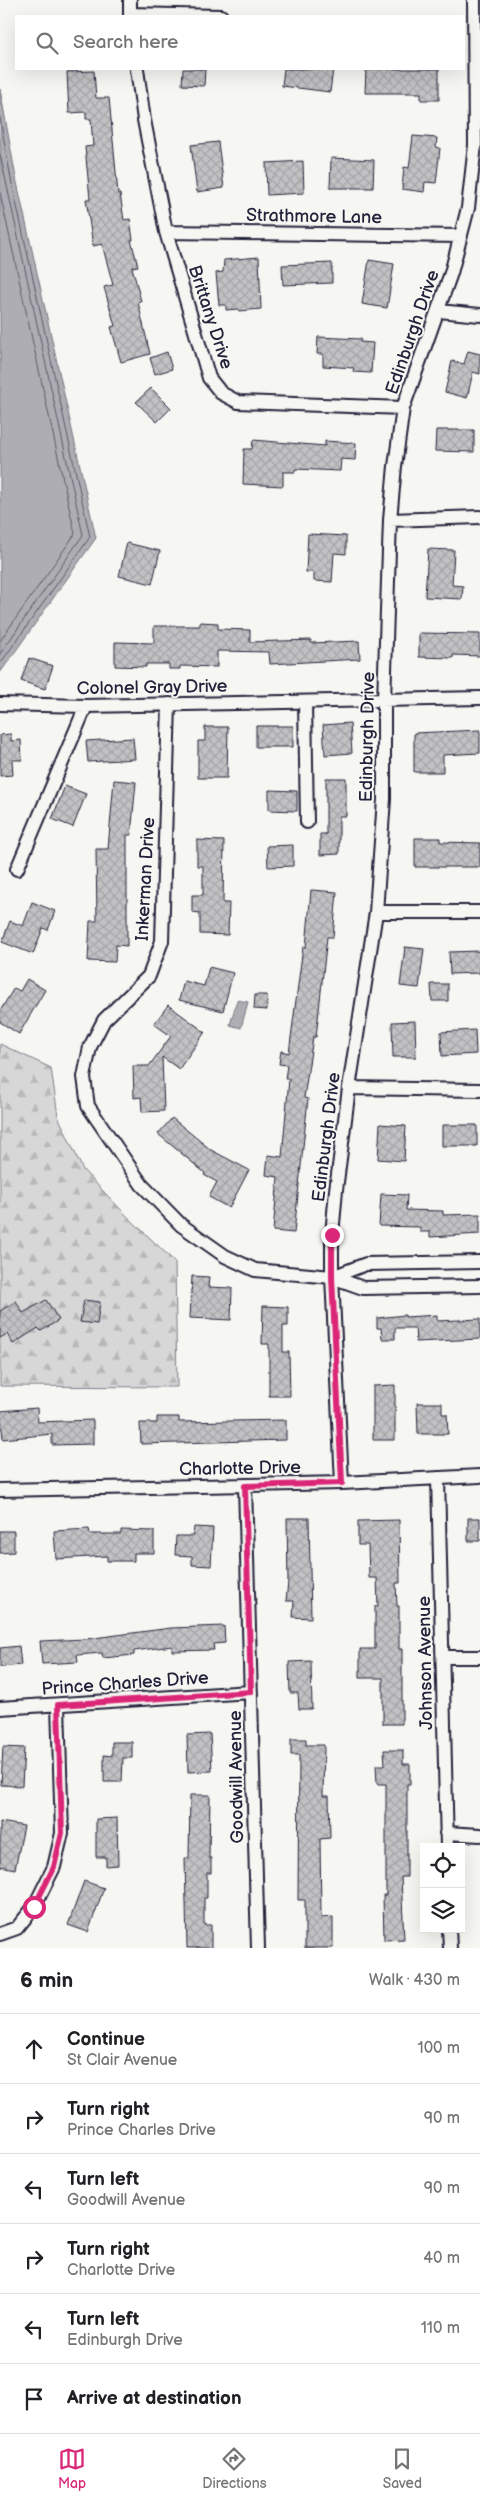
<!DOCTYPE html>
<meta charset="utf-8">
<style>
:root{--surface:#fff;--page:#f6f6f6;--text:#202124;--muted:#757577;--line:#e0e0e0;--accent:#db2777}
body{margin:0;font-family:"Balsamiq Sans",sans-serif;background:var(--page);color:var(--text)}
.controls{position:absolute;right:15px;bottom:15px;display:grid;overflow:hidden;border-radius:0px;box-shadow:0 5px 20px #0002}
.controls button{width:45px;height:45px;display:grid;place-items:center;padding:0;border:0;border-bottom:1px solid var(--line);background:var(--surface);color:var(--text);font:25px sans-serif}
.stop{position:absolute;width:15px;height:15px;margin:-11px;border:4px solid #db2777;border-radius:50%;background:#fff}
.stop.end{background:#db2777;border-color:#fff;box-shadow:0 1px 5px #0008}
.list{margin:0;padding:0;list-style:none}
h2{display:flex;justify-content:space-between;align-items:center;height:65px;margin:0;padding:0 20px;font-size:21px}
h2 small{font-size:16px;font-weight:400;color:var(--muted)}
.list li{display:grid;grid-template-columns:32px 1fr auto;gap:15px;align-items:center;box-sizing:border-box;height:70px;padding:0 20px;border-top:1px solid var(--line)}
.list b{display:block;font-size:19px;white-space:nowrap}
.list p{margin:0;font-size:16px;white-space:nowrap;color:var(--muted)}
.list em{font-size:16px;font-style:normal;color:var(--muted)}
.icon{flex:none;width:28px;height:28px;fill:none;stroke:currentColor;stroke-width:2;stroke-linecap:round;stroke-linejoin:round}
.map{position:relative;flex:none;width:480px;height:1948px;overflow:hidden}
.search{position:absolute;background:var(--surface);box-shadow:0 5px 20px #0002;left:15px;right:15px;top:15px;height:55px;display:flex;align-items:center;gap:12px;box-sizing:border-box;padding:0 18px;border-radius:0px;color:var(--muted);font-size:19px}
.sheet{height:485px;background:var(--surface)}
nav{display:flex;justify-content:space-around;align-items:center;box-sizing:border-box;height:70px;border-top:1px solid var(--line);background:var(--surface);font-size:14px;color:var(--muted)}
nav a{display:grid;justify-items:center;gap:2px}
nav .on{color:var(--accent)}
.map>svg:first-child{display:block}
.forest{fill:url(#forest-firs);stroke:#7c7c89}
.water{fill:#adadb3;stroke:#757583}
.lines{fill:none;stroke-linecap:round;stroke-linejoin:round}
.shore{stroke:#5a5a6b;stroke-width:1}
.building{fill:url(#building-cross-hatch);stroke:#22223b}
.minor-casing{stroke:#22223b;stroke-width:16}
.minor{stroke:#f6f6f2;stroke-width:12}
.route{stroke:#db2777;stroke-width:6}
.labels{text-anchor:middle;stroke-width:4;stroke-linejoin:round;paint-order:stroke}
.street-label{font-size:18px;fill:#22223b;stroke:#f6f6f2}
</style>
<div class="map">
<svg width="480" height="1948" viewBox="0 0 480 1948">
<defs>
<pattern id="forest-firs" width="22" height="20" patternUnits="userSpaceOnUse" patternTransform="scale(1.25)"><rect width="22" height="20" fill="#d7d7d7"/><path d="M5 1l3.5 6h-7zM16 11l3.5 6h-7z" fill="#b8b8b9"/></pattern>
<pattern id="building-cross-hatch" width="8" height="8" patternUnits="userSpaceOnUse" patternTransform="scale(1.25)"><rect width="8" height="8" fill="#c2c2c4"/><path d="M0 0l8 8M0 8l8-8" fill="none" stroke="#a6a6a9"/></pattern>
</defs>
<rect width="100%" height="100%" fill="#f6f6f2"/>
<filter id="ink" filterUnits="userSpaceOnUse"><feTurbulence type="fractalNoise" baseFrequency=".02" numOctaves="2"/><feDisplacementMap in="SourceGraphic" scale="10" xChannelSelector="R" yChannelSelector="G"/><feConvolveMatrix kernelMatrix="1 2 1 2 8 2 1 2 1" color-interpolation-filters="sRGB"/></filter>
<g filter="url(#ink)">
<!-- forest -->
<path class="forest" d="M0 1044 51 1068 58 1116 83 1170 126 1215 175 1262 177 1387 0 1386Z"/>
<!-- water -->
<path class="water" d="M0 89 16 178 96 538 0 673Z
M237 1000 248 1002 241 1028 230 1025Z"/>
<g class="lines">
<!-- shore -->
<path class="shore" d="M0 118 11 179 90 537 0 664
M0 154 83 535 0 654
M0 193 75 534 0 641"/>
</g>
<!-- building -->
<path class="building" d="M183 69H205L204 86 182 85Z
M284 69H333L330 92 282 86Z
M366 69H439V100H421V93H365Z
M94 71 96 98H109L118 194H120L124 220 130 219 133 240H131L138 266 132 267 141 301 138 302 150 354 121 362 111 327 115 326 104 287 113 285 102 244 93 246 86 199H90L85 147 93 146 91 119H86V112L69 113 67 72Z
M413 136 437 138 436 147 440 148 436 183 425 182 424 192 402 189 404 167 409 168Z
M218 142 224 188 197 192 191 145Z
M331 158 374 160 373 188H330Z
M303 161 304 193 267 195 266 163Z
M259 257 261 309 239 311 238 309 226 310V305H219L216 273 223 272 224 260Z
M369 260 394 264 387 308 362 304Z
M332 263V283L283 285 282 265Z
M318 337 361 339 360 342 373 343 371 373 353 372 354 368 323 366V354H317Z
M468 351 480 354V374L473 372 467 398 445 392 452 361 464 364Z
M167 352 172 369 155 374 150 358Z
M151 388 171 408 157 422 136 402Z
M436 430H474V452L435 451Z
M253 440 325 446V441L356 443 355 460 341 459 340 471 295 469V472H283V486L243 484 244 449H252Z
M308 534 346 536V554L334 553 332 582 314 581V572H306Z
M127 543 160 551 152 584 119 576Z
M428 549 454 550 452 585 463 586 462 599 425 597Z
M200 622 218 623V629L250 630V642L311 640V643L359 641 360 659 270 664 269 652 217 651V667L180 666V669H169V664H146V667L115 666V642L154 643V626H200Z
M419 633 480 634V656L453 655V658L419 657Z
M29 658 53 666 45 689 21 681Z
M350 723 352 753 325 755 323 725Z
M256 726H293V747H256Z
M205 727H228L227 778H198V741H205Z
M480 730V753L443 755V772H414V733Z
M11 734V741L21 740 22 760H12L13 775 0 776V735Z
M133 738 135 759 88 762 86 741Z
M326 778H346V816H339V854L320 855V834H326Z
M114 780 136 782 131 835H127V946L116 945 115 962 88 961 90 921H97L96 849H108Z
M65 786 86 794 73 827 52 819Z
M269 790 297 791V811L269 810Z
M415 838H440V842L480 843V867H415Z
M197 840 224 841 223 903H229L228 935 200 934V913L192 912V895H203V866H197Z
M293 845V866L268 867 267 846Z
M311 890 337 892 333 937H327L316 1037H313L304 1098 308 1099 294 1233 273 1231 278 1177 266 1175 268 1155 282 1157 289 1079H285L287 1065 279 1064 281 1051 289 1053 303 947H306Z
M32 902 55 911 48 930 43 928 33 954 2 942 10 921 23 926Z
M405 947 424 949 419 988 400 986Z
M480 951V973L450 974 449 952Z
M209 967 233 973 223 1011 179 1000 184 981 204 986Z
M27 979 45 990 19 1034 0 1022V1011L14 988 20 991Z
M431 984H448V1001H432Z
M255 995H267V1010L254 1009Z
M168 1005 205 1032 179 1069 162 1057 164 1111 142 1112 141 1097 134 1098 133 1066H149L171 1036 154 1024Z
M415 1021 416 1057H393L392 1022Z
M475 1030 476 1054 442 1056 441 1032Z
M172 1118 211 1150 249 1170 229 1208 209 1197 217 1182 204 1175 205 1173 158 1134Z
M380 1124 406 1126 404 1161 378 1159Z
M442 1125H477V1146H442Z
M381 1194 407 1195 406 1210 443 1211V1215L480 1214V1234L430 1237V1232H420V1227L379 1226Z
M192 1276 209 1277 208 1287 232 1288 231 1320 190 1318Z
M46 1300 59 1320 41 1331 38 1328 13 1344 7 1334 0 1338V1311L16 1301 23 1313Z
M84 1300 100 1302 97 1324 80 1322Z
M263 1306 288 1307V1326H283V1352H289L290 1396H269V1344H262Z
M405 1315V1317L437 1315V1321L480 1319V1339L416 1342 415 1328H395V1339H382L381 1328H377V1318Z
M395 1385V1440H373V1386Z
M417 1403H442V1414H447L448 1434H418Z
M37 1408 38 1422 93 1420V1444L52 1445V1434L3 1439 0 1411Z
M157 1417H179V1422L286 1420V1440L141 1444 140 1423H157Z
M287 1518H309L311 1618 293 1617 294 1601H286L288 1582Z
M468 1518H480V1541H468Z
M399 1520 400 1583H396L397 1606H399V1649H402V1724H383V1678H360V1649H375V1606H378L377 1578H369L368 1545H358V1521Z
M194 1527 213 1528 211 1566 192 1565V1556L175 1555 176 1536H193Z
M89 1529 90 1534H121V1530L154 1531V1553H134V1561H107V1556L56 1559 54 1531Z
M0 1531H14V1552L0 1553Z
M224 1626 225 1643 213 1644 214 1650 172 1651V1646L134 1651V1655L103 1658 102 1653 77 1655 78 1662 42 1664 40 1641 86 1639 171 1628Z
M19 1646 21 1665 0 1667V1648Z
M311 1661 312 1709H299L298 1693H290L289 1662Z
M210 1734 212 1771 188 1772 187 1735Z
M291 1739H306V1745H324L323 1796H329L330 1838 320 1839 321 1918 333 1917V1948H305V1900H298L299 1755H291Z
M112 1742H132V1758H123L122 1782H104V1755L112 1756Z
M3 1747 24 1748 22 1786 1 1785Z
M384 1750H403V1764H410V1784H407V1877H401L404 1939 384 1940 383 1895H386V1784H377L376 1765H385Z
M190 1795H210L209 1858H211V1873H207V1898H204V1925H211V1948H187L185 1858H189Z
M117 1818 118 1865 106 1866V1857H96V1819Z
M0 1822 24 1826 15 1869 0 1866Z
M84 1881 104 1888 88 1932 68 1925Z"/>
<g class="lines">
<!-- minor casing -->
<g class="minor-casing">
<path id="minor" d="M130 0V16
M130 14 221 16
M137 69 144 120 166 232 209 378 221 393 238 402 403 408
M166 232 461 236
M439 311 480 315
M390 520 480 517
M305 702 307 822
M0 704 86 706 480 698
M169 704 162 941 149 976 104 1020 90 1047 84 1077 88 1106 142 1185 181 1225 225 1256 255 1270 332 1277 363 1288 480 1286
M17 869 86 706
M376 912H480
M349 1088 480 1090
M332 1277 366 1264 480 1262
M438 1478 447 1847
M342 1483 332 1277V1235L336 1190 349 1088 376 912 384 799V701L390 520 395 466 403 408 451 273 468 208 475 145 474 0
M245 1485 258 1948
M0 1490 342 1483 480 1476
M443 1657H480
M0 1708 251 1692
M446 1833 480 1835
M449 1929 450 1948
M0 1934 17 1928 34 1907 54 1867 62 1833 58 1705"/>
</g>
<!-- minor -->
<use href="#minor" class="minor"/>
</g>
</g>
<g class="lines" filter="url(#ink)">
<!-- route -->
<path class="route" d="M34 1907 54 1867 62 1833 58 1705 251 1692 245 1486 342 1483 332 1277V1235"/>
</g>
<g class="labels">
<!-- street labels -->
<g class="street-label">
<text transform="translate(314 216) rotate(1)" y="6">Strathmore Lane</text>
<text transform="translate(211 317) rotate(72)" y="6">Brittany Drive</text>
<text transform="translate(412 332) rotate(-71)" y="6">Edinburgh Drive</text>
<text transform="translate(152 687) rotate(-1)" y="6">Colonel Gray Drive</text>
<text transform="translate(367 737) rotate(-89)" y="6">Edinburgh Drive</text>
<text transform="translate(145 879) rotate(-87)" y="6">Inkerman Drive</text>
<text transform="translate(326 1137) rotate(-83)" y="6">Edinburgh Drive</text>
<text transform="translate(240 1468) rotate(-1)" y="6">Charlotte Drive</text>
<text transform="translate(425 1663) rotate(-91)" y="6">Johnson Avenue</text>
<text transform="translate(125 1683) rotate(-4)" y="6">Prince Charles Drive</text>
<text transform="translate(236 1777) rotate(-91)" y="6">Goodwill Avenue</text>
</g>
</g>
</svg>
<div class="controls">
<button><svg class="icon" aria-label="locate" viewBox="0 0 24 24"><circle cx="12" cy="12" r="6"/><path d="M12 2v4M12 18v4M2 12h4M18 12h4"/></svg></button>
<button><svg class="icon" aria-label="layers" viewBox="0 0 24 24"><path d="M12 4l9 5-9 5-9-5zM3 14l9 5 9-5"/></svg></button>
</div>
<div class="stop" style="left:34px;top:1907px"></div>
<div class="stop end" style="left:332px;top:1235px"></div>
<div class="search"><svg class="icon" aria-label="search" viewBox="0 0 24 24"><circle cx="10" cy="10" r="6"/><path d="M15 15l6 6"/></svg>Search here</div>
</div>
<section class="sheet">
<h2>6 min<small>Walk · 430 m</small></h2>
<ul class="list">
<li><svg class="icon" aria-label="ahead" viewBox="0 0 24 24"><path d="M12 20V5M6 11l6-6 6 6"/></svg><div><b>Continue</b><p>St Clair Avenue</p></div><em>100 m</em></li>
<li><svg class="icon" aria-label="right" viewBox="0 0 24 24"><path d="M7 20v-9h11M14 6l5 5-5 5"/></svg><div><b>Turn right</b><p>Prince Charles Drive</p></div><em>90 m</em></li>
<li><svg class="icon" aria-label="left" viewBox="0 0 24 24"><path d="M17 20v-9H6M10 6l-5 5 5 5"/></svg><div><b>Turn left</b><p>Goodwill Avenue</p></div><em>90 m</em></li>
<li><svg class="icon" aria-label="right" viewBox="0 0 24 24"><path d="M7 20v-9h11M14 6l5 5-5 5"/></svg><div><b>Turn right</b><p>Charlotte Drive</p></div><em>40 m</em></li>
<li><svg class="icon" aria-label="left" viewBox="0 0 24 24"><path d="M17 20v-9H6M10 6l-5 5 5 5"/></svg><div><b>Turn left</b><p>Edinburgh Drive</p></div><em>110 m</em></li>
<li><svg class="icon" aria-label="arrive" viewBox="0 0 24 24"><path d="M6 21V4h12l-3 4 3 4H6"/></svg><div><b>Arrive at destination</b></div></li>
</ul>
</section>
<nav>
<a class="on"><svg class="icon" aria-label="map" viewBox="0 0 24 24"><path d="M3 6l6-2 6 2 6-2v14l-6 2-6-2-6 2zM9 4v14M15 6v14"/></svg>Map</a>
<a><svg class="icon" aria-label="directions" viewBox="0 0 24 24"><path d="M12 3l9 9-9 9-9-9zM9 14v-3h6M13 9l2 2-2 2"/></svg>Directions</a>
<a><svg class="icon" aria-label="saved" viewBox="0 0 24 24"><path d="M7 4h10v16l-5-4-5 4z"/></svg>Saved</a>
</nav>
